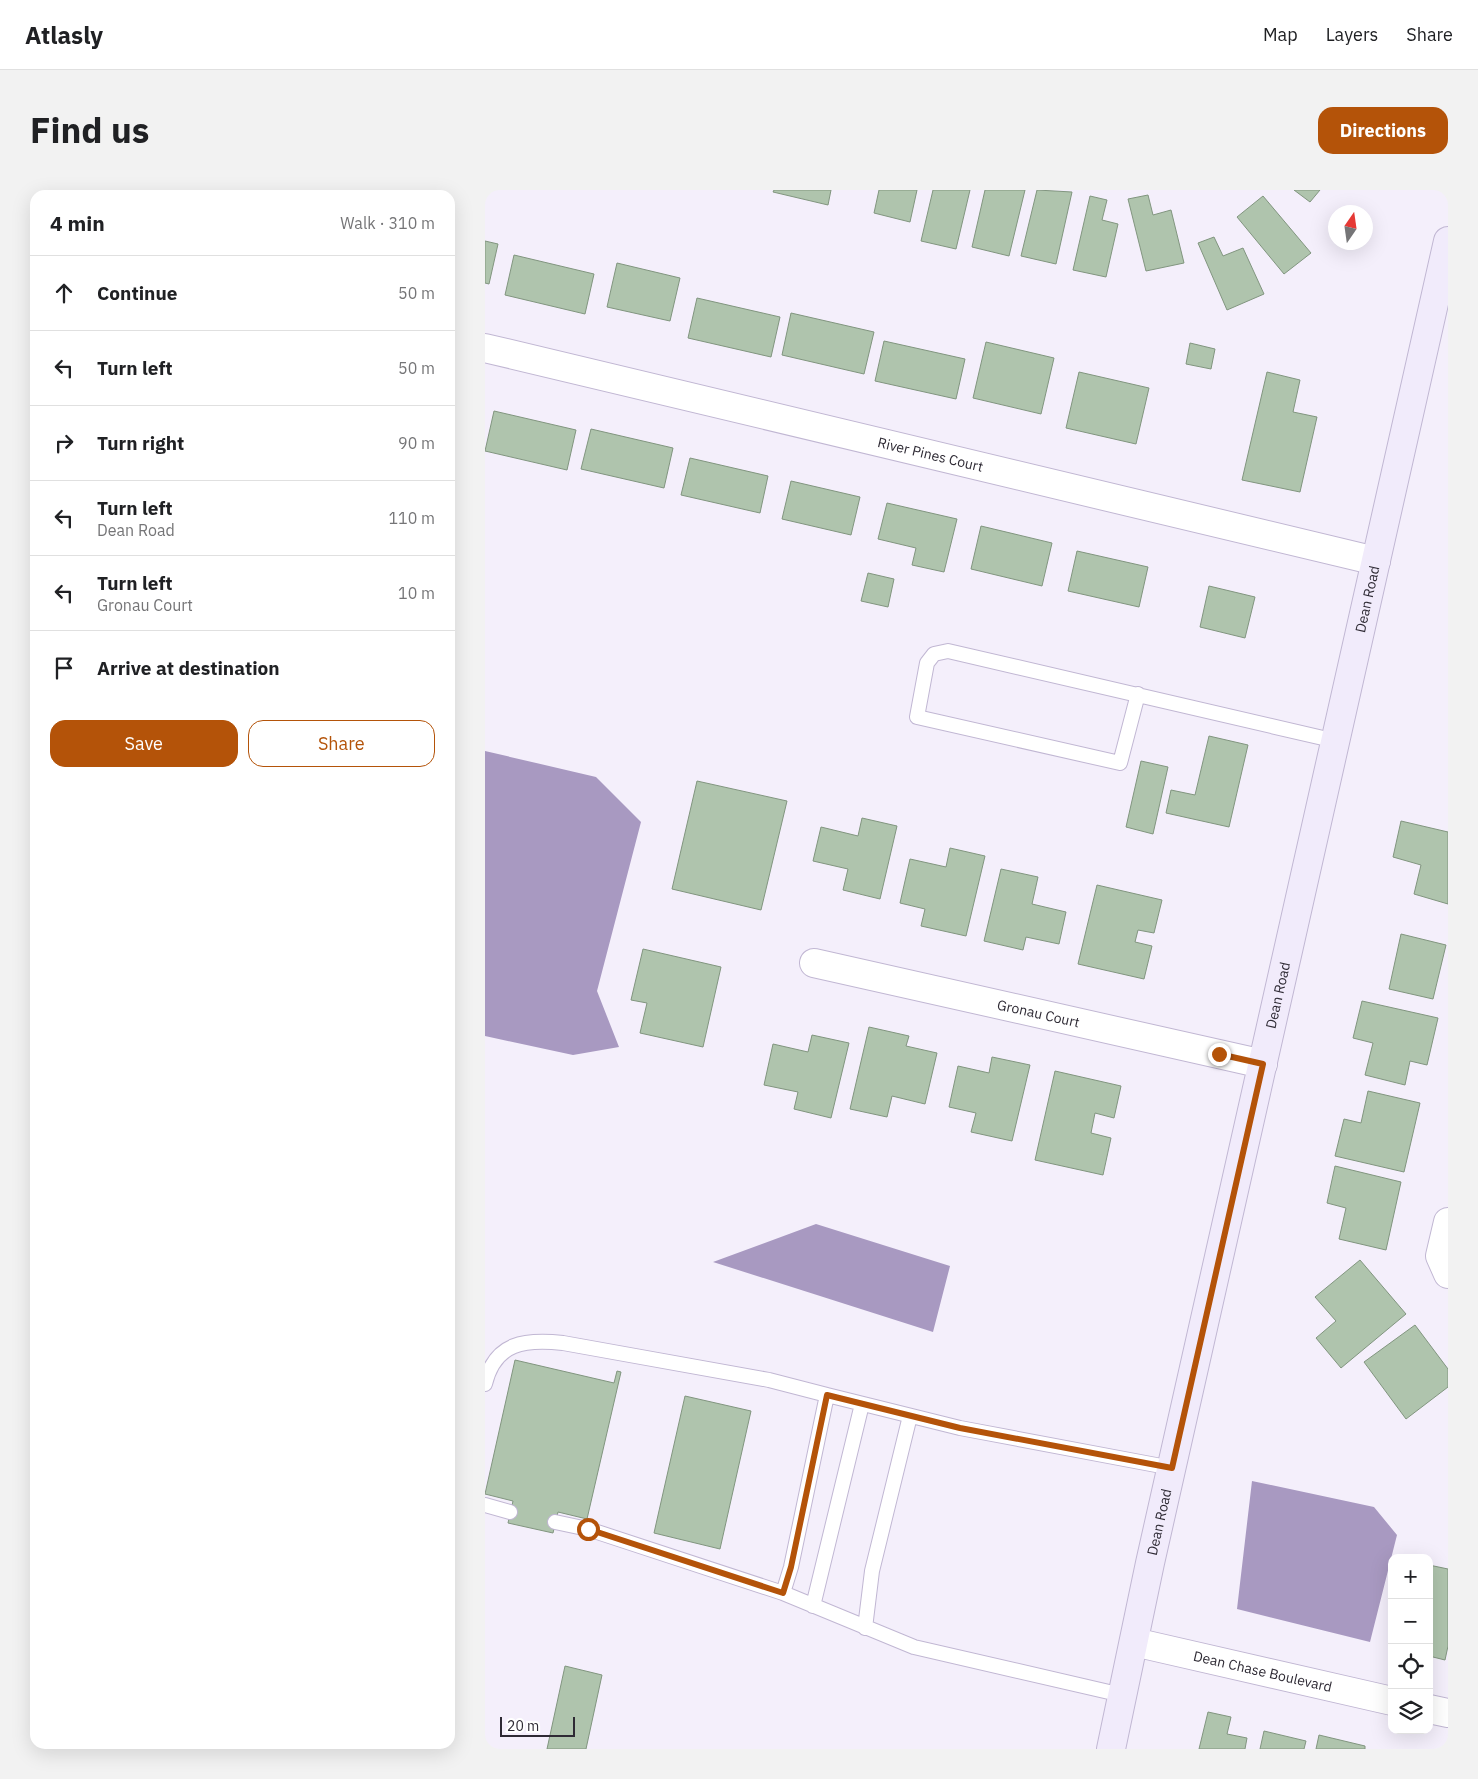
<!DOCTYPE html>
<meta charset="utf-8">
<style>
:root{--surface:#fff;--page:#f2f2f2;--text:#202124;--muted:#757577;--line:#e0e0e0;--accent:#b45309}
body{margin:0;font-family:"IBM Plex Sans",sans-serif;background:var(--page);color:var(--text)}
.controls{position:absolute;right:15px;bottom:15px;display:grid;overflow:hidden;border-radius:10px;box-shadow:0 5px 20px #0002}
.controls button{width:45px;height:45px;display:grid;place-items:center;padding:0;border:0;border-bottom:1px solid var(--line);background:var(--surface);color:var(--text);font:25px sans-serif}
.compass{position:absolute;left:843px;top:15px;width:45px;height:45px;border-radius:50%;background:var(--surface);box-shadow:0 5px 20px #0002;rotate:13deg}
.scale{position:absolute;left:15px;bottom:12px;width:75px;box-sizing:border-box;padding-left:5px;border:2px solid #2e2a34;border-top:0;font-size:14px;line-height:18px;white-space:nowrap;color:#2e2a34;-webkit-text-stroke:4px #fff;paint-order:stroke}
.stop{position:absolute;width:15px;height:15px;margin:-11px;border:4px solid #b45309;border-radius:50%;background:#fff}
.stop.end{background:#b45309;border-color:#fff;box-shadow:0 1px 5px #0008}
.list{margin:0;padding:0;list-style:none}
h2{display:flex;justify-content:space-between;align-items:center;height:65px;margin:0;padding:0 20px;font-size:21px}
h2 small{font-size:16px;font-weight:400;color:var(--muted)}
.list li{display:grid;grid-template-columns:32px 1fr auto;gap:15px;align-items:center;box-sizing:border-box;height:75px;padding:0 20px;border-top:1px solid var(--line)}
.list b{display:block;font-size:19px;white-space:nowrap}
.list p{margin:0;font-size:16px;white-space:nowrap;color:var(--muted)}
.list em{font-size:16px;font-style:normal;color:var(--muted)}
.actions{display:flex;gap:10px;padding:15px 20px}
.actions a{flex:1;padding:11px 0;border:1px solid var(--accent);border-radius:15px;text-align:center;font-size:18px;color:var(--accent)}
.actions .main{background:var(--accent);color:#fff}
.icon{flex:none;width:28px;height:28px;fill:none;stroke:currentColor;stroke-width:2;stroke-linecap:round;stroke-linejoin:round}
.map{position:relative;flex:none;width:963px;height:1559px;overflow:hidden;border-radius:15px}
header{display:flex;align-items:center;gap:30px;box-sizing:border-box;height:70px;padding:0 25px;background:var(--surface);border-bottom:1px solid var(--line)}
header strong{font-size:24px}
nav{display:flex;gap:28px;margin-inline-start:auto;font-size:18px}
.intro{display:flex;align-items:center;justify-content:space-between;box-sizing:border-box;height:120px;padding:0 30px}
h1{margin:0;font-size:35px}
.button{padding:12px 22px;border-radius:15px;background:var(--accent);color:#fff;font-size:18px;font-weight:700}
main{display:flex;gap:30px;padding:0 30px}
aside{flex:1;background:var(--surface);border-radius:15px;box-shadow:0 5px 20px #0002}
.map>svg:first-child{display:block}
.water{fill:#a899c1}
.building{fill:#afc4ad;stroke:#81957f}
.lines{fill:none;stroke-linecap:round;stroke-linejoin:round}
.service-casing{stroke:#c1b7d3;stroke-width:16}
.minor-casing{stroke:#c1b7d3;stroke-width:30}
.secondary-casing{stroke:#c1b7d3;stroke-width:30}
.service{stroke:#fff;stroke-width:14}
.minor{stroke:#fff;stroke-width:28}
.secondary{stroke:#f1ebfb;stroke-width:28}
.route{stroke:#b45309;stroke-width:6}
.labels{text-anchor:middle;stroke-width:4;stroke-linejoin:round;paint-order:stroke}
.street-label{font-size:14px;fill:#2e2a34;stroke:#fff}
</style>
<header>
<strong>Atlasly</strong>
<nav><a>Map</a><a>Layers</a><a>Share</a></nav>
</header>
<div class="intro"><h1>Find us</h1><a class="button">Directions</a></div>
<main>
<aside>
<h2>4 min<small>Walk · 310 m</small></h2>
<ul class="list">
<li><svg class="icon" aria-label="ahead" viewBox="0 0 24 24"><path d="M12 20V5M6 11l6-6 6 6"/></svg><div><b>Continue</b></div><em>50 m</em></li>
<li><svg class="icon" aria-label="left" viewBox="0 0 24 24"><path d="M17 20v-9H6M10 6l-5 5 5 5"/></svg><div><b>Turn left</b></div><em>50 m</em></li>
<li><svg class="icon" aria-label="right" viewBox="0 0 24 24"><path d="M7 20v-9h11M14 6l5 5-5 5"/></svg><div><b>Turn right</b></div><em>90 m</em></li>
<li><svg class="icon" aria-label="left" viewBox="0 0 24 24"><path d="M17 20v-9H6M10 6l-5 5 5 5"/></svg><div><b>Turn left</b><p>Dean Road</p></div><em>110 m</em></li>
<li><svg class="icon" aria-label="left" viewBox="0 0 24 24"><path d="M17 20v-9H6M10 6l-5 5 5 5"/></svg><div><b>Turn left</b><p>Gronau Court</p></div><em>10 m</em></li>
<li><svg class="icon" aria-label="arrive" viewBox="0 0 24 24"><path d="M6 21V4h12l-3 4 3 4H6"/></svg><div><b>Arrive at destination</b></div></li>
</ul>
<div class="actions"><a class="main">Save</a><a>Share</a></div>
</aside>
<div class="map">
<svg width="963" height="1559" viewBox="0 0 963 1559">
<rect width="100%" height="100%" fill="#f4effb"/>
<!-- water -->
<path class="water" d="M0 561 111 587 156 632 112 801 134 857 88 865 0 846Z
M331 1034 465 1076 448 1142 228 1072Z
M767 1291 889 1317 912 1345 885 1452 752 1419Z"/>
<!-- building -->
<path class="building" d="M289 0H346L343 15 288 2Z
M394 0H432L425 32 389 23Z
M448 0H485L471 59 436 51Z
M500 0H540L524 66 487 57Z
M552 0 587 2 571 74 536 66Z
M809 0H835L825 12Z
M663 5 668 25 686 20 699 73 661 81 643 9Z
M605 6 622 10 617 30 633 34 621 87 588 80Z
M778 6 826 63 799 84 752 27Z
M729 47 738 66 758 58 779 104 742 120 713 53Z
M0 51 13 54 4 94 0 93Z
M29 65 109 84 100 124 20 105Z
M132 73 195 88 185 131 122 117Z
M212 108 295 127 286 167 203 148Z
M306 123 389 142 379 184 297 165Z
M399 151 480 169 471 209 390 191Z
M501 152 569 168 556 224 488 208Z
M705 153 730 159 726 179 701 174Z
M594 182 664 198 651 254 581 238Z
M782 182 815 190 808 222 832 227 815 302 757 290Z
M9 221 91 240 82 280 0 261Z
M106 239 188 258 179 298 96 279Z
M205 268 283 286 275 323 196 305Z
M306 291 375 307 366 345 297 329Z
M402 313 472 329 459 382 427 375 431 358 393 349Z
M496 336 567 353 557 396 486 379Z
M592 361 663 377 654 417 583 401Z
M383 383 409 389 403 417 376 411Z
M724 396 770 407 760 448 715 437Z
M724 546 763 555 744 637 681 623 686 600 710 605Z
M656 571 683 577 668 644 641 637Z
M212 591 302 611 276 720 187 699Z
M377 628 412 636 395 709 358 700 363 679 328 671 336 637 373 646Z
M916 631 963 642V714L929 704 936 675 908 667Z
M465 658 500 666 481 746 436 736 440 719 415 713 425 669 461 677Z
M516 679 553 687 547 714 581 722 574 754 541 747 538 760 499 751Z
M612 695 677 710 669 743 653 740 650 752 667 756 659 789 593 774Z
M916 744 961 755 948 809 904 799Z
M158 759 236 777 218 857 155 843 162 813 146 810Z
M877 811 953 828 942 875 925 871 920 895 880 885 888 853 868 848Z
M384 837 424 846 421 856 452 863 440 914 407 906 402 927 365 919Z
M327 845 364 853 346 928 309 919 313 902 279 895 288 854 323 862Z
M507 867 545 875 527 951 486 942 491 923 464 917 473 876 504 883Z
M570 881 636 896 629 928 610 923 606 943 626 948 618 985 550 970Z
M883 901 935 913 919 982 850 966 859 929 876 933Z
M850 976 916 992 901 1060 854 1049 861 1018 842 1013Z
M875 1070 921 1124 856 1178 831 1148 851 1131 830 1107Z
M930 1135 963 1179V1197L921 1229 879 1172Z
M30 1170 129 1193 132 1181 136 1182 102 1329 73 1322 68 1343 23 1333 28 1311 0 1304Z
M200 1206 266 1221 235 1359 169 1343Z
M944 1375 963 1379V1456L960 1470 944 1466Z
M80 1476 117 1485 101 1559H62Z
M723 1522 746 1527 742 1544 762 1548 760 1559H714Z
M779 1541 821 1551 819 1559H775Z
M834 1545 880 1556V1559H831Z"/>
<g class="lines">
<!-- service casing -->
<g class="service-casing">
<path id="service" d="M653 504 635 573 432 527 442 473 449 464 463 461C592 491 722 521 851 551
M0 1194C10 1152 40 1149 78 1153L284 1190 342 1205
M0 1315 25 1322
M70 1332 103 1339 298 1403
M328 1416 377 1214
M380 1438 387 1381 425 1226
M637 1505 429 1457 298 1403 306 1377 342 1205 475 1238 687 1278"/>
</g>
<!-- minor casing -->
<g class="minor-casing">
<g id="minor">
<path id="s1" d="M0 158 891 371"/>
<path id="s2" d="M329 773 778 874"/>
<path d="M963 1032 955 1066 963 1084"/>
<path id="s3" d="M649 1452 907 1511"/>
<path d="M944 1519 963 1523"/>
</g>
</g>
<!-- secondary casing -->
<g class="secondary-casing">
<g id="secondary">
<path id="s4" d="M626 1559 665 1373 963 51"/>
</g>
</g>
<!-- service -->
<use href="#service" class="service"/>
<!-- minor -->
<use href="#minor" class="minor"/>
<!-- secondary -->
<use href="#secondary" class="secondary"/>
</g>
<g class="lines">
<!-- route -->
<path class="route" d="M103 1339 298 1403 306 1377 342 1205 475 1238 687 1278 778 874 734 864"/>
</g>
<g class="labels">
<!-- street labels -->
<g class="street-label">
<text dy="5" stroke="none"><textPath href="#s1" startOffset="458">River Pines Court</textPath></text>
<text dy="5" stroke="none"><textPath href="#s4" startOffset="1178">Dean Road</textPath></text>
<text dy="5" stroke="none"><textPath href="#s4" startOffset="772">Dean Road</textPath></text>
<text dy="5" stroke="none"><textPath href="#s2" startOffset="230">Gronau Court</textPath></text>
<text dy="5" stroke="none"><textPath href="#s4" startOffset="232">Dean Road</textPath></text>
<text dy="5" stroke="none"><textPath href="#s3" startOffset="132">Dean Chase Boulevard</textPath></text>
</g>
</g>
</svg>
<div class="controls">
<button>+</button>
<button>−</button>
<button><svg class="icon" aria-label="locate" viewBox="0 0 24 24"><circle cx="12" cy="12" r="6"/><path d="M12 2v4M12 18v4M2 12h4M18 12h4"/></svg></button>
<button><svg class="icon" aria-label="layers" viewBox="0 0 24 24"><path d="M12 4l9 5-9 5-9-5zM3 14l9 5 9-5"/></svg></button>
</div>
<svg class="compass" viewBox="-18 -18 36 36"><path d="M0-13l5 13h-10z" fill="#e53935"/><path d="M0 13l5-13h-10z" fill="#757577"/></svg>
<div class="scale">20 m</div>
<div class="stop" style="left:103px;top:1339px"></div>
<div class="stop end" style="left:734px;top:864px"></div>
</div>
</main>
